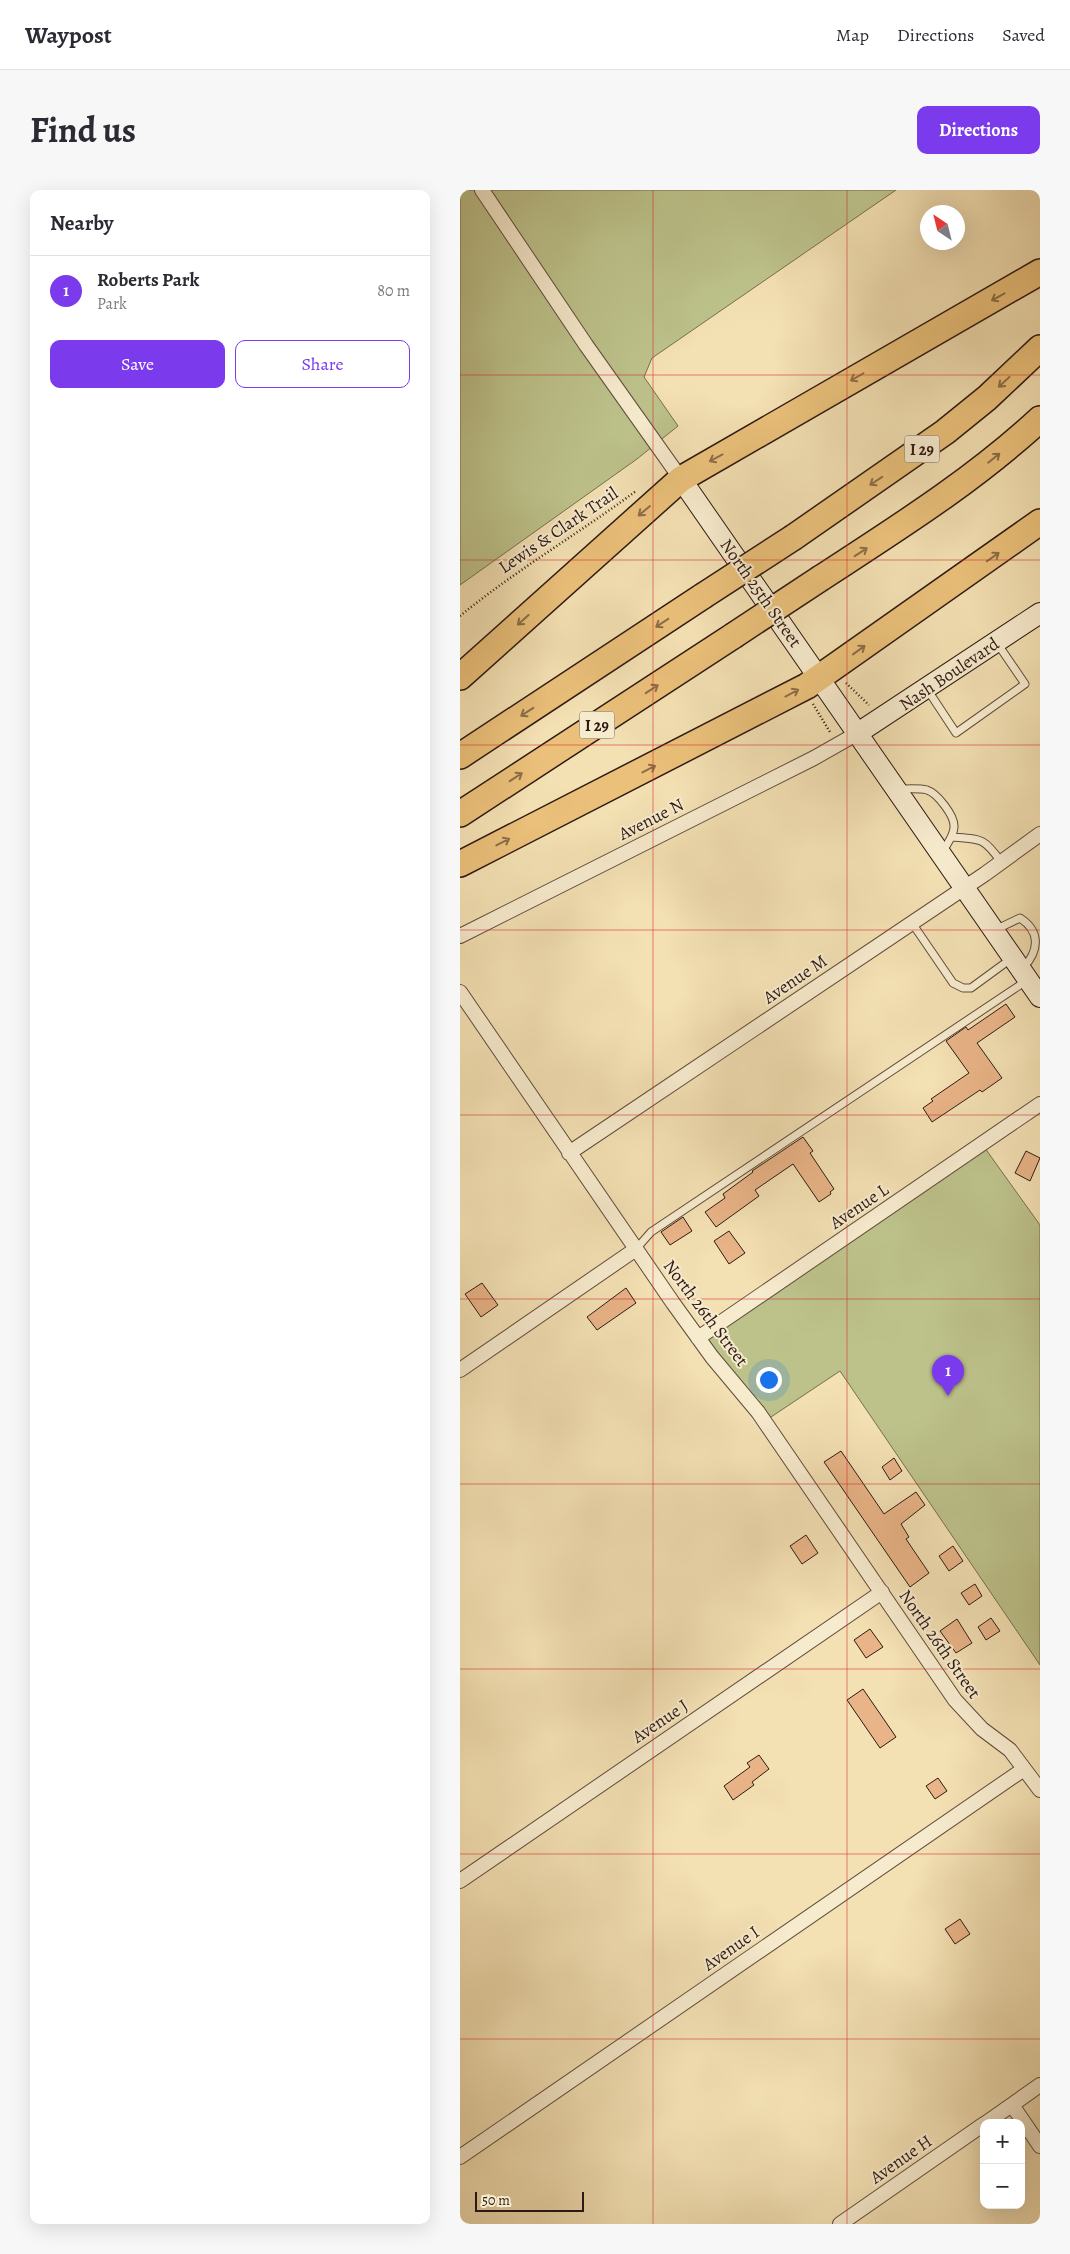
<!DOCTYPE html>
<meta charset="utf-8">
<style>
:root{--surface:#fff;--page:#f7f7f7;--text:#2b2b33;--muted:#7c7c81;--line:#e1e1e2;--accent:#7c3aed}
body{margin:0;font-family:Alegreya,serif;background:var(--page);color:var(--text)}
.controls{position:absolute;right:15px;bottom:15px;display:grid;overflow:hidden;border-radius:10px;box-shadow:0 5px 20px #0002}
.controls button{width:45px;height:45px;display:grid;place-items:center;padding:0;border:0;border-bottom:1px solid var(--line);background:var(--surface);color:var(--text);font:25px sans-serif}
.compass{position:absolute;left:460px;top:15px;width:45px;height:45px;border-radius:50%;background:var(--surface);box-shadow:0 5px 20px #0002;rotate:325deg}
.scale{position:absolute;left:15px;bottom:12px;width:109px;box-sizing:border-box;padding-left:5px;border:2px solid #2e1a14;border-top:0;font-size:14px;line-height:18px;white-space:nowrap;color:#2e1a14;-webkit-text-stroke:4px #f7ebce;paint-order:stroke}
.you{position:absolute;left:308px;top:1189px;width:18px;height:18px;margin:-12px;border:4px solid #fff;border-radius:50%;background:#1a73e8;box-shadow:0 0 0 8px #1a73e833}
.badge{display:grid;place-items:center;width:32px;height:32px;border-radius:50%;background:var(--accent);color:#fff;font-size:16px;font-weight:700}
.pin{position:absolute;translate:-50% -41px;filter:drop-shadow(0 1px 2px #0008)}
.pin::after{content:'';position:absolute;top:26px;width:18px;height:15px;background:inherit;clip-path:polygon(0 0,100% 0,50% 100%)}
.list{margin:0;padding:0;list-style:none}
h2{display:flex;justify-content:space-between;align-items:center;height:65px;margin:0;padding:0 20px;font-size:21px}
h2 small{font-size:16px;font-weight:400;color:var(--muted)}
.list li{display:grid;grid-template-columns:32px 1fr auto;gap:15px;align-items:center;box-sizing:border-box;height:70px;padding:0 20px;border-top:1px solid var(--line)}
.list b{display:block;font-size:19px;white-space:nowrap}
.list p{margin:0;font-size:16px;white-space:nowrap;color:var(--muted)}
.list em{font-size:16px;font-style:normal;color:var(--muted)}
.actions{display:flex;gap:10px;padding:15px 20px}
.actions a{flex:1;padding:11px 0;border:1px solid var(--accent);border-radius:10px;text-align:center;font-size:18px;color:var(--accent)}
.actions .main{background:var(--accent);color:#fff}
.map{position:relative;flex:none;width:580px;height:2034px;overflow:hidden;border-radius:10px}
header{display:flex;align-items:center;gap:30px;box-sizing:border-box;height:70px;padding:0 25px;background:var(--surface);border-bottom:1px solid var(--line)}
header strong{font-size:24px}
nav{display:flex;gap:28px;margin-inline-start:auto;font-size:18px}
.intro{display:flex;align-items:center;justify-content:space-between;box-sizing:border-box;height:120px;padding:0 30px}
h1{margin:0;font-size:35px}
.button{padding:12px 22px;border-radius:10px;background:var(--accent);color:#fff;font-size:18px;font-weight:700}
main{display:flex;gap:30px;padding:0 30px}
aside{flex:1;background:var(--surface);border-radius:10px;box-shadow:0 5px 20px #0002}
.map>svg:first-child{display:block}
.green{fill:#bdc28b;stroke:#766e50}
.building{fill:#e9b487;stroke:#2e1a14}
.lines{fill:none;stroke-linecap:round;stroke-linejoin:round}
.lane-casing{stroke:#5f4c3c;stroke-width:9}
.street-casing{stroke:#5f4c3c;stroke-width:16}
.secondary-casing{stroke:#2e1a14;stroke-width:22}
.highway-casing{stroke:#2e1a14;stroke-width:28}
.path{stroke:#2e1a14;stroke-width:2.5;stroke-dasharray:1 2.5;stroke-linecap:butt}
.lane{stroke:#f7ebce;stroke-width:7}
.street{stroke:#f7ebce;stroke-width:14}
.secondary{stroke:#f7ebce;stroke-width:20}
.highway{stroke:#eac07a;stroke-width:25}
.highway-bridge-casing{stroke:#2e1a14;stroke-width:28;stroke-linecap:butt}
.highway-bridge{stroke:#eac07a;stroke-width:25}
.oneway{stroke:#8c6d47}
.grid{fill:none;stroke:#d62828;stroke-width:1;stroke-opacity:0.55}
.labels{text-anchor:middle;stroke-width:4;stroke-linejoin:round;paint-order:stroke}
.shield{fill:#f7ebce;stroke:#6a594c;stroke-width:1}
.shield-label{font-size:16px;font-weight:bold;fill:#2e1a14}
.street-label{font-size:18px;fill:#2e1a14;stroke:#f7ebce}
</style>
<header>
<strong>Waypost</strong>
<nav><a>Map</a><a>Directions</a><a>Saved</a></nav>
</header>
<div class="intro"><h1>Find us</h1><a class="button">Directions</a></div>
<main>
<aside>
<h2>Nearby<small></small></h2>
<ul class="list">
<li><span class="badge">1</span><div><b>Roberts Park</b><p>Park</p></div><em>80 m</em></li>
</ul>
<div class="actions"><a class="main">Save</a><a>Share</a></div>
</aside>
<div class="map">
<svg width="580" height="2034" viewBox="0 0 580 2034">
<rect width="100%" height="100%" fill="#f3e0b3"/>
<filter id="stains"><feTurbulence type="fractalNoise" baseFrequency=".004" numOctaves="4"/><feColorMatrix values="0 0 0 0 .2 0 0 0 0 .09 0 0 0 0 .02 0 0 0 .5 -.17"/></filter>
<radialGradient id="worn" r=".72"><stop offset=".6" stop-color="#630" stop-opacity="0"/><stop offset="1" stop-color="#630" stop-opacity=".3"/></radialGradient>
<!-- green -->
<path class="green" d="M0 0H436L192 168 184 187 218 236 177 269 0 395Z
M522 954 580 1035V1475L380 1181 305 1231 238 1148Z"/>
<!-- building -->
<path class="building" d="M546 814 555 827 517 853 542 888 522 902 520 900 472 932 463 918 473 911 471 909 509 883 486 851 506 837 508 840Z
M343 947 353 961 350 963 374 999 370 1002 371 1004 359 1012 333 974 295 1000 299 1006 256 1037 245 1022 265 1008 263 1004 293 982 292 981Z
M566 961 580 968 570 991 555 983Z
M223 1027 232 1041 210 1055 201 1042Z
M269 1041 285 1063 269 1074 254 1051Z
M22 1093 38 1115 21 1127 5 1104Z
M166 1098 176 1113 137 1140 127 1127Z
M381 1261 424 1324 456 1302 465 1315 441 1334 449 1347 446 1349 469 1383 450 1397 364 1272Z
M434 1268 442 1281 430 1290 422 1277Z
M346 1345 358 1363 342 1374 330 1356Z
M493 1356 503 1371 489 1381 479 1366Z
M515 1394 522 1406 509 1415 501 1403Z
M531 1428 540 1441 526 1450 518 1437Z
M497 1429 512 1453 496 1463 480 1441Z
M410 1439 423 1457 406 1468 394 1450Z
M403 1499 436 1547 420 1558 387 1510Z
M299 1565 309 1579 292 1592 294 1595 273 1610 264 1596 290 1577 287 1573Z
M478 1588 487 1601 475 1609 466 1596Z
M500 1729 510 1744 495 1754 485 1739Z"/>
<g class="lines">
<!-- lane casing -->
<g class="lane-casing">
<path id="lane" d="M467 499 496 543 565 494 537 453
M439 599C448 599 459 598 467 600 477 603 495 626 494 637 494 646 486 655 482 663
M492 647C520 649 524 647 541 672
M452 733 493 793 503 798H511L552 768
M537 739 560 728C580 741 580 760 563 778
M176 1059 191 1042 566 791"/>
</g>
<!-- street casing -->
<g class="street-casing">
<path id="street" d="M22 0 126 155 221 289
M0 746 354 568 398 543
M0 802 213 1113 252 1167 298 1222 495 1510 522 1539 550 1560 580 1600
M109 963 525 684 580 644
M238 1148 580 914
M0 1180 176 1059
M0 1691 422 1402
M552 1915 580 1956
M526 1933 580 1895
M0 1967 564 1579
M380 2034 524 1934"/>
</g>
<!-- secondary casing -->
<g class="secondary-casing">
<path id="secondary" d="M221 289 580 807
M398 543 580 423"/>
</g>
<!-- highway casing -->
<g class="highway-casing">
<path id="highway" d="M334 347 485 242 527 208 580 158
M361 388C436 339 513 291 580 229
M0 487 221 289 580 82
M0 566 243 406
M0 624 273 446
M0 674 347 496 580 332"/>
</g>
<!-- path -->
<path class="path" d="M0 426C56 380 118 344 176 301
M386 493 409 515
M353 514 370 542"/>
<!-- lane -->
<use href="#lane" class="lane"/>
<!-- street -->
<use href="#street" class="street"/>
<!-- secondary -->
<use href="#secondary" class="secondary"/>
<!-- highway -->
<use href="#highway" class="highway"/>
<!-- highway-bridge casing -->
<g class="highway-bridge-casing">
<path id="highway-bridge" d="M243 406 334 347
M273 446 361 388"/>
</g>
<!-- highway-bridge -->
<use href="#highway-bridge" class="highway-bridge"/>
</g>
<!-- one-way arrows -->
<defs><path id="oneway-shaft" d="M-6 0H5M1.5-3L5.5 0L1.5 3" fill="none" stroke-width="1.6" stroke-linecap="round" stroke-linejoin="round" transform="scale(1.25)"/></defs>
<g class="oneway">
<use href="#oneway-shaft" transform="translate(538 107) rotate(151)"/>
<use href="#oneway-shaft" transform="translate(397 187) rotate(150)"/>
<use href="#oneway-shaft" transform="translate(544 192) rotate(137)"/>
<use href="#oneway-shaft" transform="translate(256 268) rotate(152)"/>
<use href="#oneway-shaft" transform="translate(534 268) rotate(-39)"/>
<use href="#oneway-shaft" transform="translate(416 291) rotate(146)"/>
<use href="#oneway-shaft" transform="translate(184 321) rotate(140)"/>
<use href="#oneway-shaft" transform="translate(401 362) rotate(-33)"/>
<use href="#oneway-shaft" transform="translate(533 367) rotate(-35)"/>
<use href="#oneway-shaft" transform="translate(63 430) rotate(138)"/>
<use href="#oneway-shaft" transform="translate(202 433) rotate(147)"/>
<use href="#oneway-shaft" transform="translate(399 460) rotate(-36)"/>
<use href="#oneway-shaft" transform="translate(192 499) rotate(-33)"/>
<use href="#oneway-shaft" transform="translate(332 503) rotate(-28)"/>
<use href="#oneway-shaft" transform="translate(67 522) rotate(147)"/>
<use href="#oneway-shaft" transform="translate(189 579) rotate(-27)"/>
<use href="#oneway-shaft" transform="translate(56 587) rotate(-33)"/>
<use href="#oneway-shaft" transform="translate(43 652) rotate(-27)"/>
</g>
<!-- grid -->
<path class="grid" d="M193 0V2034M387 0V2034M0 185H580M0 370H580M0 555H580M0 740H580M0 925H580M0 1109H580M0 1294H580M0 1479H580M0 1664H580M0 1849H580"/>
<g class="labels">
<!-- shield labels -->
<g class="shield">
<rect x="444.5" y="245.5" width="35" height="27" rx="4"/>
<rect x="119.5" y="521.5" width="35" height="27" rx="4"/>
</g>
<g class="shield-label">
<text x="462" y="265">I 29</text>
<text x="137" y="541">I 29</text>
</g>
<!-- street labels -->
<g class="street-label">
<text transform="translate(98 340) rotate(-34)" y="6">Lewis &amp; Clark Trail</text>
<text transform="translate(301 403) rotate(55)" y="6">North 25th Street</text>
<text transform="translate(489 484) rotate(-34)" y="6">Nash Boulevard</text>
<text transform="translate(191 629) rotate(-27)" y="6">Avenue N</text>
<text transform="translate(335 789) rotate(-34)" y="6">Avenue M</text>
<text transform="translate(399 1016) rotate(-34)" y="6">Avenue L</text>
<text transform="translate(246 1123) rotate(53)" y="6">North 26th Street</text>
<text transform="translate(480 1454) rotate(55)" y="6">North 26th Street</text>
<text transform="translate(200 1531) rotate(-34)" y="6">Avenue J</text>
<text transform="translate(271 1758) rotate(-35)" y="6">Avenue I</text>
<text transform="translate(441 1969) rotate(-35)" y="6">Avenue H</text>
</g>
</g>
<rect width="100%" height="100%" filter="url(#stains)"/>
<rect width="100%" height="100%" fill="url(#worn)"/>
</svg>
<div class="controls">
<button>+</button>
<button>−</button>
</div>
<svg class="compass" viewBox="-18 -18 36 36"><path d="M0-13l5 13h-10z" fill="#e53935"/><path d="M0 13l5-13h-10z" fill="#7c7c81"/></svg>
<div class="scale">50 m</div>
<div class="you"></div>
<div class="pin badge" style="left:488px;top:1206px">1</div>
</div>
</main>
